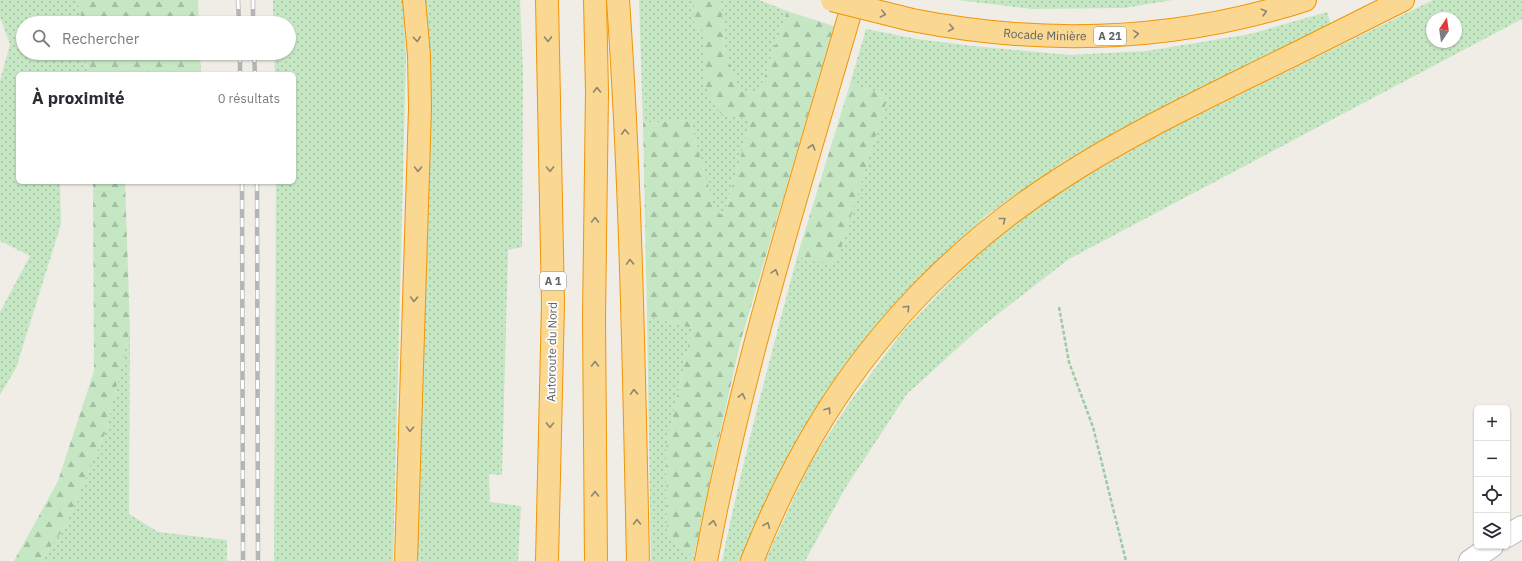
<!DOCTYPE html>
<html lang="fr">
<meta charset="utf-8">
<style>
:root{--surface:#fff;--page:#f7f7f7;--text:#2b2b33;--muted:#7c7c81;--line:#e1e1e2}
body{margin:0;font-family:"IBM Plex Sans",sans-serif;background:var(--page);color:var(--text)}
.controls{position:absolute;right:12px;bottom:12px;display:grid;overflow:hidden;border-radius:6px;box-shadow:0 1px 3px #0004}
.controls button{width:36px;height:36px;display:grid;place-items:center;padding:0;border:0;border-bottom:1px solid var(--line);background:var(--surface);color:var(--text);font:20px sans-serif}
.compass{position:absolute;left:1426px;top:12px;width:36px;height:36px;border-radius:50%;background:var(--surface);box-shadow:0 1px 3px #0004;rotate:13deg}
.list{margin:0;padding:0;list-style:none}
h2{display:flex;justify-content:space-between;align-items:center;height:52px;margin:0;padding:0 16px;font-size:17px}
h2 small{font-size:13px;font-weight:400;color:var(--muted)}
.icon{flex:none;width:22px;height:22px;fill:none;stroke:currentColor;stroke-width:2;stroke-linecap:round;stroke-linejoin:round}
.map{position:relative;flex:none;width:1522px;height:561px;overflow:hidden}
.search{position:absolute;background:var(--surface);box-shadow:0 1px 3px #0004;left:16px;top:16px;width:280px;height:44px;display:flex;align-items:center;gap:10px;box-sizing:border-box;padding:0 14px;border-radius:22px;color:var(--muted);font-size:15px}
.panel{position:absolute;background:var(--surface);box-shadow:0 1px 3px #0004;left:16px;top:72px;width:280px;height:112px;border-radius:6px}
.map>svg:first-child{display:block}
.grass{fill:url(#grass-dots);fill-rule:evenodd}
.forest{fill:url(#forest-firs)}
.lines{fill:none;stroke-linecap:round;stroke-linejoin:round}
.secondary-casing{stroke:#b7bbbf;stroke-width:24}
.motorway-casing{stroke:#f29404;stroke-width:24}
.path{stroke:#9dcaa6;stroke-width:2.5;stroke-dasharray:4 2;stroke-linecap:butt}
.secondary{stroke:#fff;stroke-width:22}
.motorway{stroke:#fbd891;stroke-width:22}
.rail-casing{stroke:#b4b5b6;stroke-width:4.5}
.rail{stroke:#fff;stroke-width:3;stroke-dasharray:9;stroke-linecap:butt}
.motorway-bridge-casing{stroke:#f29404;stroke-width:24;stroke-linecap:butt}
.motorway-bridge{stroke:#fbd891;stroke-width:22}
.oneway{stroke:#8d8573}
.labels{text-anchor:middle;stroke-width:3.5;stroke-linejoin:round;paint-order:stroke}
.shield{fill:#fff;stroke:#8e9194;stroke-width:1}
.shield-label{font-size:11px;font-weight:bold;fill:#5e6266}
.street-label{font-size:12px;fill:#5e6266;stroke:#fff}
</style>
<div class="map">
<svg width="1522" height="561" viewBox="0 0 1522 561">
<defs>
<pattern id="grass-dots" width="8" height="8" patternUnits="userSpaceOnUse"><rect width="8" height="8" fill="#c6e7c3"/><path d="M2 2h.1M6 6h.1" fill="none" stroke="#a4bfa2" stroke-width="1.8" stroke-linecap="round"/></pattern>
<pattern id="forest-firs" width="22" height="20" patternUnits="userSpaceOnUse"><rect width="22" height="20" fill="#c6e7c3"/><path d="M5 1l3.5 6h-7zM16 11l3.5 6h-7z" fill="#a4bfa2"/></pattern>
</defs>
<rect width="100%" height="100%" fill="#f0ede6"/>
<!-- grass -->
<path class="grass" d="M0 0H77L83 23H23V53H86L87 74H18V182H60L61 224 16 368 0 395V312L30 256 0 241V81L10 44 0 17Z
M273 0H403L406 57 393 561H274L276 182H294V74H275L274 53H289V23H273Z
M424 0H520L523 71 522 247 508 250 502 475 489 474 490 502 521 506 518 561H415Z
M639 0H694V24L705 32V85L720 113 751 120 724 215 716 214 690 120 643 123Z
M721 0H759L787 11 759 93 739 90 724 47Z
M957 0H1173L1124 8 1032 9Z
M1433 0H1522V19L1069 259 980 328 907 394 846 487 805 561H765L810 463 849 403 903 331 978 253 1051 197 1156 136ZM1432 18H1456V42H1432Z
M1327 12 1331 25 1234 71 1114 133 1063 162 987 215 903 297 834 382 790 453 752 531 742 561H722C743 459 770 358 797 257L836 264 888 96 850 84 866 29 917 39 973 46 1069 55 1147 51 1250 34Z
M647 316 692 328 666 448 667 536 694 557V561H651Z
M130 329 129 514 158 532 227 540V561H40L63 530 106 431Z"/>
<!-- forest -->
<path class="forest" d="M77 0H198L199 23H83Z
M694 0H721L724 47 740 90 759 93 787 11 834 26 741 340 717 446 694 557 667 536 666 448 692 328 647 316 643 123 690 120 716 213 724 215 751 120 720 113 705 85V32L694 24Z
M86 53H200L201 74H87Z
M850 84 888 96 836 265 797 257Z
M93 182H125L130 329 106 431 63 530 40 561H14L58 481 94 371Z"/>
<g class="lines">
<!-- secondary casing -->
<g class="secondary-casing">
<path id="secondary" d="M1507 536 1522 527
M1470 561 1492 546"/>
</g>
<!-- motorway casing -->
<g class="motorway-casing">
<g id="motorway">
<path d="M547 0 553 304 547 561"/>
<path d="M595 0 597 92 594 318 596 561"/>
<path d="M618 0C631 187 634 374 638 561"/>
<path id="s1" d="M912 20C1045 46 1175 42 1305 0"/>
<path d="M406 561 420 108 419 55 414 0"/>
<path d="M706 561C741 371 800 186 854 0"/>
<path d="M752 561C772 511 795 463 823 418 883 321 968 237 1063 177 1122 139 1185 108 1248 77 1300 52 1351 26 1403 0"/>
</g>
</g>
<!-- path -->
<path class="path" d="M1059 307 1069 362 1093 427 1126 561"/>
<!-- secondary -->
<use href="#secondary" class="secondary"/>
<!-- motorway -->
<use href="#motorway" class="motorway"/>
<!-- rail casing -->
<g class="rail-casing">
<path id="rail" d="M238 0 239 23
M253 0V23
M240 53V74
M254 53 255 74
M242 182 243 561
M257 182 258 561"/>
</g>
<!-- rail -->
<use href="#rail" class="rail"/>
<!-- motorway-bridge casing -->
<g class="motorway-bridge-casing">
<path id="motorway-bridge" d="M832 0 912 20"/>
</g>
<!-- motorway-bridge -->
<use href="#motorway-bridge" class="motorway-bridge"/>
</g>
<!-- one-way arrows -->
<defs><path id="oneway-chevron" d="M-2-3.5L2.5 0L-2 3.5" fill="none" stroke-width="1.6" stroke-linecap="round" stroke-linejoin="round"/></defs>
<g class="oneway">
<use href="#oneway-chevron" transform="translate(1264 12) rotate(-15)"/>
<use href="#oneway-chevron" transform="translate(883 14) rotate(13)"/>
<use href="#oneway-chevron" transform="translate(951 28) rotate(10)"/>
<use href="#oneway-chevron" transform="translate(1136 34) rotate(-5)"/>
<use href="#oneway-chevron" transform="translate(417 39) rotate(85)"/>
<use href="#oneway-chevron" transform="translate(548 39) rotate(89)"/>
<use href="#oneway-chevron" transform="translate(597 90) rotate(-90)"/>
<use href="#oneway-chevron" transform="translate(625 132) rotate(-93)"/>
<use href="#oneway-chevron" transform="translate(812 147) rotate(-74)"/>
<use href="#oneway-chevron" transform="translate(418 169) rotate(92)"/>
<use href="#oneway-chevron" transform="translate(550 169) rotate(89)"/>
<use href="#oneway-chevron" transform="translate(595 220) rotate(-89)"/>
<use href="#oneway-chevron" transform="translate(1003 220) rotate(-38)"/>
<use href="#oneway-chevron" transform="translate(630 262) rotate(-92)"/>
<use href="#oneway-chevron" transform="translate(775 272) rotate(-74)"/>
<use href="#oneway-chevron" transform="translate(414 299) rotate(92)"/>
<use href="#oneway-chevron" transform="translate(907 308) rotate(-46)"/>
<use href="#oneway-chevron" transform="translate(595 364) rotate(-90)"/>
<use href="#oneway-chevron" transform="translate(634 392) rotate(-92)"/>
<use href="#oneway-chevron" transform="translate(742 396) rotate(-76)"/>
<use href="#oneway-chevron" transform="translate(828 410) rotate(-56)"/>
<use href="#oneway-chevron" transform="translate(550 425) rotate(91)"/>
<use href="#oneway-chevron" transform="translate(410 429) rotate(92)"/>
<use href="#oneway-chevron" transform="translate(595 494) rotate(-90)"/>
<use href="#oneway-chevron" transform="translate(637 522) rotate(-91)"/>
<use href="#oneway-chevron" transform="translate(713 523) rotate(-80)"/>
<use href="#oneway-chevron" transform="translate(767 525) rotate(-68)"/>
</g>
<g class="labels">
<!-- shield labels -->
<g class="shield">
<rect x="1094" y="27" width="32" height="18" rx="3"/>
<rect x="540" y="272" width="26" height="18" rx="3"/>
</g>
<g class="shield-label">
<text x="1110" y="40">A 21</text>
<text x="553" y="285">A 1</text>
</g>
<!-- street labels -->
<g class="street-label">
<text dy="4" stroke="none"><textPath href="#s1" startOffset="134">Rocade Minière</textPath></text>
<text transform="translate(552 352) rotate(-89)" y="4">Autoroute du Nord</text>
</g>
</g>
</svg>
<div class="controls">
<button>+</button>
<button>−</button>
<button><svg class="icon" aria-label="locate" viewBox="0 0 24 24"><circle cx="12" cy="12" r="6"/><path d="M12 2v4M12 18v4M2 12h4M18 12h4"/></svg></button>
<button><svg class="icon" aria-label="layers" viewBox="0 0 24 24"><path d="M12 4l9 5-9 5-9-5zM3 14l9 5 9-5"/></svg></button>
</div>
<svg class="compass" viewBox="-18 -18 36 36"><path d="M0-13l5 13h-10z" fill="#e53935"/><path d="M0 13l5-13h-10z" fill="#7c7c81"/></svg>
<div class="search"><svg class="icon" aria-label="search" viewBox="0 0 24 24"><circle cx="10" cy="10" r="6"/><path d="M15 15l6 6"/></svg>Rechercher</div>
<section class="panel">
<h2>À proximité<small>0 résultats</small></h2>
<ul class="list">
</ul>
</section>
</div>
